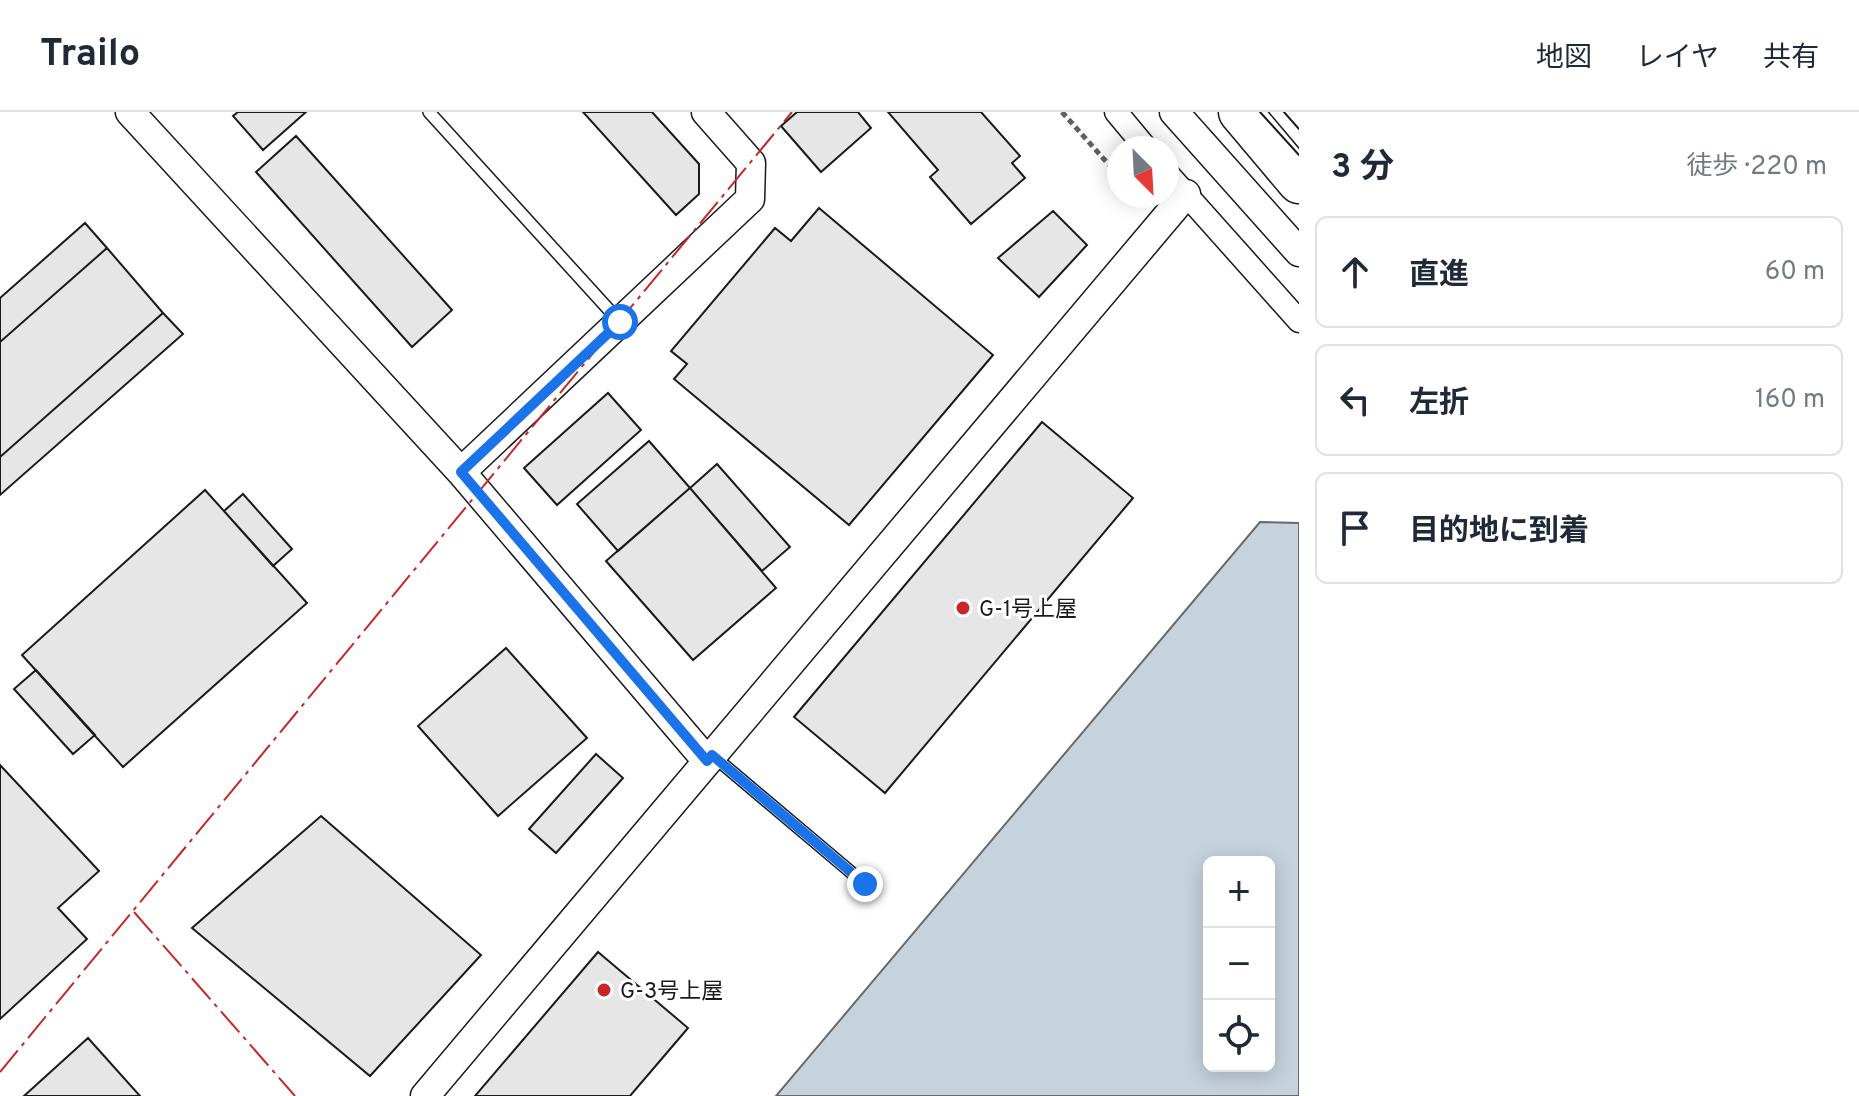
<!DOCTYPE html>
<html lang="ja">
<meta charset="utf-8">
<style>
:root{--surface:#fff;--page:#f6f6f7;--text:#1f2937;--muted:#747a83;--line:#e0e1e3}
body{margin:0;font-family:Overpass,"Noto Sans JP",sans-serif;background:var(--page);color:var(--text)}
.controls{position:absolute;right:24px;bottom:24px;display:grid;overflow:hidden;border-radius:12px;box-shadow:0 4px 20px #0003}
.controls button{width:72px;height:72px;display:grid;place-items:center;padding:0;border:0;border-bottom:2px solid var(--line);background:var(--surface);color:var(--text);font:40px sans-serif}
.compass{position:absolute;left:1107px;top:24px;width:72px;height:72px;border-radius:50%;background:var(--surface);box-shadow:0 4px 20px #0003;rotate:156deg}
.stop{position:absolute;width:24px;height:24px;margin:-18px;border:6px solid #1a73e8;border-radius:50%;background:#fff}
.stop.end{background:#1a73e8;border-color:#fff;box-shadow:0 2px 8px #0008}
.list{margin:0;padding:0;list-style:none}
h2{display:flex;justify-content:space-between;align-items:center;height:104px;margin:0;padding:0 32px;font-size:34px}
h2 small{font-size:26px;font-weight:400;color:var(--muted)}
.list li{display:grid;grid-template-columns:52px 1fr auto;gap:24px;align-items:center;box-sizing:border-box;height:112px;margin:0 16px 16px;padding:0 16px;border:2px solid var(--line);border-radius:12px}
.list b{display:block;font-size:30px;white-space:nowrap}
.list em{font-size:26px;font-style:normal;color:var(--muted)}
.icon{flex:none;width:44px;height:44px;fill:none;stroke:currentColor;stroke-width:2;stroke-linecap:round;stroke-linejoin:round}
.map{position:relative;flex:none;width:1299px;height:984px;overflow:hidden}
header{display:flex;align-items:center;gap:48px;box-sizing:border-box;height:112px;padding:0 40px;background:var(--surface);border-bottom:2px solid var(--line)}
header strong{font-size:38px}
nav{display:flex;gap:44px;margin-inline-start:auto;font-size:28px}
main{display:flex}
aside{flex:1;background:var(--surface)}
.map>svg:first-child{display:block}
.water{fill:#c6d2dc;stroke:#6a6a6a;stroke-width:2;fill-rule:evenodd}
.building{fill:#e6e6e6;stroke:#1a1a1a;stroke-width:2}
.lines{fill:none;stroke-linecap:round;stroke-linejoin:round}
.service-casing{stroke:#1a1a1a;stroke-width:14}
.minor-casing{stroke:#1a1a1a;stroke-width:25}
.tertiary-casing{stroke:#1a1a1a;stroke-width:31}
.motorway-casing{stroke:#1a1a1a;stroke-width:45}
.path{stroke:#5f5f5f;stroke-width:5;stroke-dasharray:6 4;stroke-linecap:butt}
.service{stroke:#fff;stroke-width:11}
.minor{stroke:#fff;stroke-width:22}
.tertiary{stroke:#fff;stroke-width:28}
.motorway{stroke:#fff;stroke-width:42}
.tram{stroke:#1a1a1a;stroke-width:2}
.power{stroke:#c62828;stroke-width:2;stroke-dasharray:28 6 4 6;stroke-linecap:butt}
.route{stroke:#1a73e8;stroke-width:10}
.poi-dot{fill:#c62828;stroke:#fff;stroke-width:3}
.labels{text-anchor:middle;stroke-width:6;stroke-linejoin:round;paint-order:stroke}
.poi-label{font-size:22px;fill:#1a1a1a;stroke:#fff;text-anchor:start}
</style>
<header>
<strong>Trailo</strong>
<nav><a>地図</a><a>レイヤ</a><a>共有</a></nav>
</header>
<main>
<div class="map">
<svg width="1299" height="984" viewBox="0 0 1299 984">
<rect width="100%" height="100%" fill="#fff"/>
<!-- water -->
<path class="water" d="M1260 410 1299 411V984H776ZM1209 750H1269V954H1209Z"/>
<!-- building -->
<path class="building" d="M238 0H306L263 38 233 4Z
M583 0H652L699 52V82L676 103Z
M797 0H858L871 16 821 60 781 14Z
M888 0H981L1020 44 1012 51 1025 66 971 112 930 65 938 58Z
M296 24 452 198 412 235 256 60Z
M819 96 993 243 849 413 674 267 687 252 671 239 775 116 791 129Z
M1053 99 1087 133 1039 185 998 146Z
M85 111 107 136 0 230V186Z
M107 136 163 201 0 345V230Z
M163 201 183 222 0 383V345Z
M608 281 641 318 557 393 524 356Z
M1042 310 1133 386 885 681 794 605Z
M649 329 690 376 618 439 577 392Z
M717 352 790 435 762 459 690 376Z
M690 376 776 476 693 548 606 449Z
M205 378 307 491 123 655 22 543Z
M243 382 292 437 273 454 224 399Z
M506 536 587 626 498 704 418 614Z
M36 558 95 623 73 642 14 577Z
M596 642 623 666 556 741 529 717Z
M0 653 99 759 58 796 87 827 0 907Z
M321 704 481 843 370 964 192 816Z
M598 840 688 916 630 984H475Z
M88 926 140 984H24Z"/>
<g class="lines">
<!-- service casing -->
<g class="service-casing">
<path id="service" d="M429 0 620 210
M712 643 865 772"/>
</g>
<!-- minor casing -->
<g class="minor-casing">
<path id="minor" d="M1116 0 1146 36
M1167 61 1299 209"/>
</g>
<!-- tertiary casing -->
<g class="tertiary-casing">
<path id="tertiary" d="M130 0 461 360 707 649
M1174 0 1299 140
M461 360 750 87 751 51 706 0
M425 984 1186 82"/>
</g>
<!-- motorway casing -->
<g class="motorway-casing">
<path id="motorway" d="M1240 0 1299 70"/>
</g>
<!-- path -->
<path class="path" d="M1062 0 1119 64
M1137 84 1140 87"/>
<!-- service -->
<use href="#service" class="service"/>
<!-- minor -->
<use href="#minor" class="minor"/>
<!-- tertiary -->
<use href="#tertiary" class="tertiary"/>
<!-- motorway -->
<use href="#motorway" class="motorway"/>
<!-- tram -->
<path class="tram" d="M1260 0 1299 43
M1284 0 1299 17"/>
<!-- power -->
<path class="power" d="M134 800 295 984
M0 960 792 0"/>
</g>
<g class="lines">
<!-- route -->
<path class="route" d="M620 210 461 360 707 649 712 643 865 772"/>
</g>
<!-- markers -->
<g class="poi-dot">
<circle cx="963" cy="496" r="8"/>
<circle cx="604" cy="878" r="8"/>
</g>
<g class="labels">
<!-- poi labels -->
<g class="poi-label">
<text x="979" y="504">G-1号上屋</text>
<text x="620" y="886">G-3号上屋</text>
</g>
</g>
</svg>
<div class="controls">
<button>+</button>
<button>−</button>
<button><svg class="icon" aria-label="locate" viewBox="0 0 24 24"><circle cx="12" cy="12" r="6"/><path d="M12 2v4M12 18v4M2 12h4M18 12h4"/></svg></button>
</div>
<svg class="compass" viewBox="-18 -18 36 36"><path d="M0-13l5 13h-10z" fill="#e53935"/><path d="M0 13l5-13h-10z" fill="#747a83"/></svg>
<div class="stop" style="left:620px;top:210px"></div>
<div class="stop end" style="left:865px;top:772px"></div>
</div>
<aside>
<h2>3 分<small>徒歩 · 220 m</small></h2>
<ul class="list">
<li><svg class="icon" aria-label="ahead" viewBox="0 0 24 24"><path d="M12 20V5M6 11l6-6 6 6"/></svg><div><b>直進</b></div><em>60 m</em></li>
<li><svg class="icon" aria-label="left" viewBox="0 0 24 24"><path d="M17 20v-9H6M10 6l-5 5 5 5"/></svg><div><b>左折</b></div><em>160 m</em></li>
<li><svg class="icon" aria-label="arrive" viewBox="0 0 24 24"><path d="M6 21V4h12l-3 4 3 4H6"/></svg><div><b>目的地に到着</b></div></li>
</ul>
</aside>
</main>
